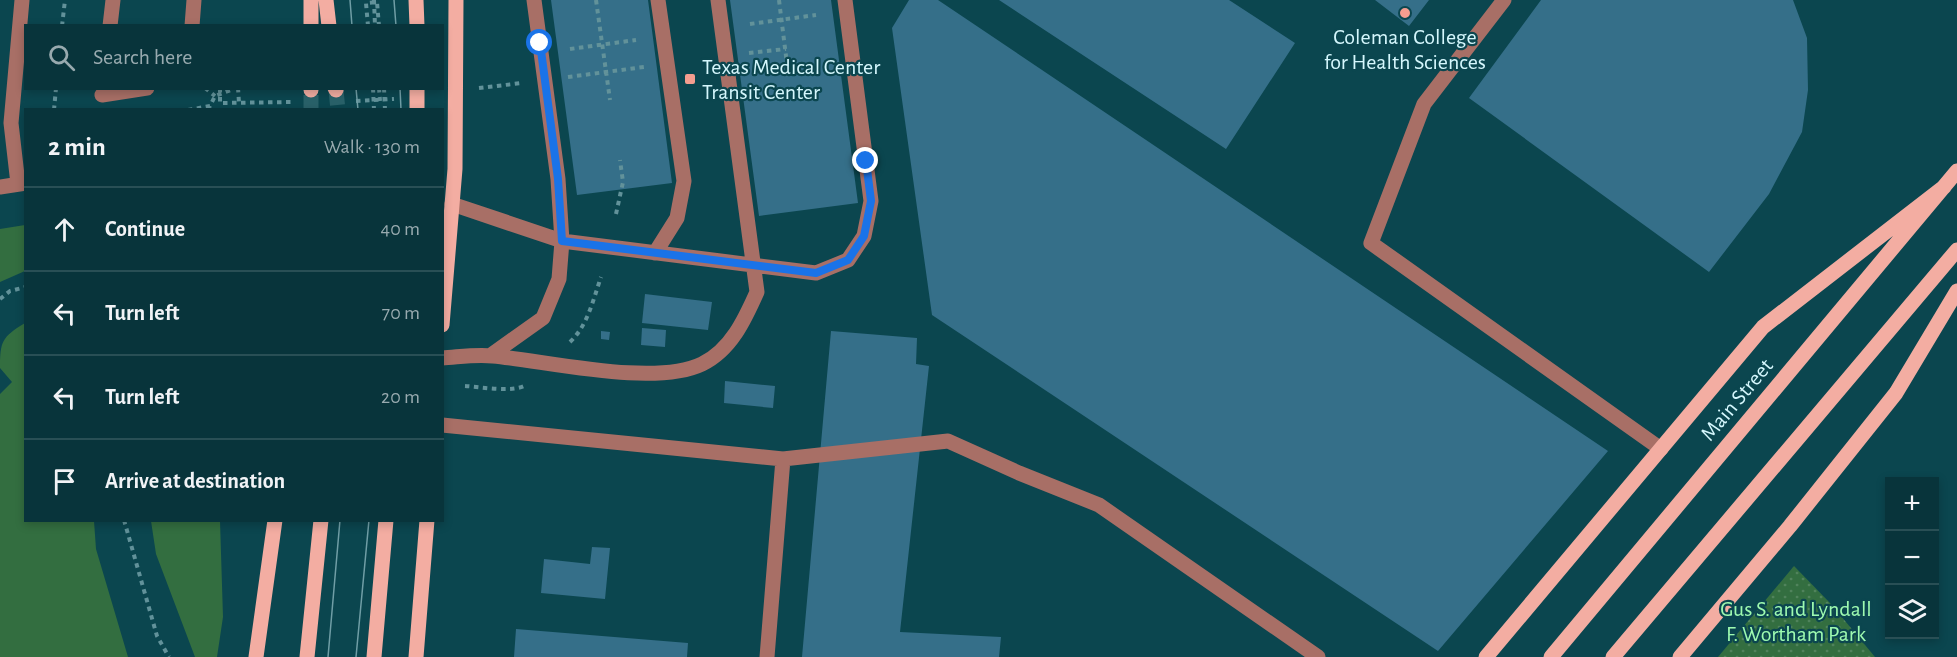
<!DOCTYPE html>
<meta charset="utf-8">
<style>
:root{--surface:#08343b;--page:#113c42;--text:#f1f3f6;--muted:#98aaaf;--line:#294f55}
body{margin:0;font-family:"Alegreya Sans",sans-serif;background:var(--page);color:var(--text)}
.controls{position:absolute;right:18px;bottom:18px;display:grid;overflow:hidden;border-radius:0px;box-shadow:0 3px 9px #0003}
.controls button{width:54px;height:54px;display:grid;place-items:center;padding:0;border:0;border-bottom:2px solid var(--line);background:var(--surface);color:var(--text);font:30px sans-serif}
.stop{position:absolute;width:18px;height:18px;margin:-14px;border:4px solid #1a73e8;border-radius:50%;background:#fff}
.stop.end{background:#1a73e8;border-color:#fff;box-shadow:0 2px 6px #0008}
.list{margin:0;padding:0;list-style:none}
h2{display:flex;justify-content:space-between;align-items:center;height:78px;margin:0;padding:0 24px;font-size:26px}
h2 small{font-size:20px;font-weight:400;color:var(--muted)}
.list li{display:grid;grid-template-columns:39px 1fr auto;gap:18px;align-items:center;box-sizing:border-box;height:84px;padding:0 24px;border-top:2px solid var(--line)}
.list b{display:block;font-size:22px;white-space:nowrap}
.list em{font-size:20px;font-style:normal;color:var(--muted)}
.icon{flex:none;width:33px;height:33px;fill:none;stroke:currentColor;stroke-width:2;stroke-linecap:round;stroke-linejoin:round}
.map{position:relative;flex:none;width:1957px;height:657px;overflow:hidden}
.search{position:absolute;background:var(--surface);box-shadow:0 3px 9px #0003;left:24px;top:24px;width:420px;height:66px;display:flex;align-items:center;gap:15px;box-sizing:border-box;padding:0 21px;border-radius:0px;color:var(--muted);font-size:22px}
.panel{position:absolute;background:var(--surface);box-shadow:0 3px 9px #0003;left:24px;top:108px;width:420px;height:414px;border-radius:0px}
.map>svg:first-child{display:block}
.grass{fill:#336e40}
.park{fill:url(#park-dots)}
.building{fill:#356f89}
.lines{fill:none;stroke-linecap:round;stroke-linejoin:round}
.major-tunnel{stroke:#296169;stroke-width:15;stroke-dasharray:15 8;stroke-linecap:butt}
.path{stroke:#62929a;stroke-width:4;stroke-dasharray:4.5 4.5;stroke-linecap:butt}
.minor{stroke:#a86f66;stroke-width:15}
.major{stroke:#f3ada2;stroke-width:15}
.tram{stroke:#709ea6;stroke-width:1.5}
.route{stroke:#1a73e8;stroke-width:8}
.poi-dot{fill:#f59d8f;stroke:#0b464f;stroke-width:2}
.labels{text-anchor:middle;stroke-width:4.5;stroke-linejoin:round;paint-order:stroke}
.poi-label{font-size:22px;fill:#d5f7fd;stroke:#0b464f}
.street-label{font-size:22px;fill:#d5f7fd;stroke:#0b464f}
.park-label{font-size:22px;fill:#9efab0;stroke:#0b464f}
</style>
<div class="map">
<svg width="1957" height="657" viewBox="0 0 1957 657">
<defs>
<pattern id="park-dots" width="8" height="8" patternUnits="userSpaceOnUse" patternTransform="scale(1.5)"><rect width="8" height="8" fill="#336e40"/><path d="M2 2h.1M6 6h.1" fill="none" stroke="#50835c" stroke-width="1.8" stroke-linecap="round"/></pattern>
</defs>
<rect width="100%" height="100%" fill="#0b464f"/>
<!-- grass -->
<path class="grass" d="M25 225V271L0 282V229Z
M25 323 26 520 94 521 96 549 128 657H0V394L12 382 0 368C0 341 2 337 25 323Z
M151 521H220L223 617 217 657H195L156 554Z"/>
<!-- park -->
<path class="park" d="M1794 566 1831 604 1875 657H1718Z"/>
<!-- building -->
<path class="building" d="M551 0H648L672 183 577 195Z
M730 0H831L858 203 759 216Z
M909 0H938L1608 451 1438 651 932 315 892 28Z
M999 0H1229L1295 43 1226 149Z
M1375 0H1429L1409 26Z
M1541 0H1793L1807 38 1808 90 1802 132 1769 194 1709 272 1469 98Z
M645 294 712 302 708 330 642 323Z
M642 328 666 330 665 347 641 345Z
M601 331 610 332 609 340 601 339Z
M831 331 917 338 916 364 929 366 900 632 1001 637 999 657H802Z
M725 381 775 386 773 408 724 403Z
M592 547 610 548 605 599 541 593 544 559 590 564Z
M516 629 688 643 687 657H514Z"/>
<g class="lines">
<!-- major-tunnel -->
<path class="major-tunnel" d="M336 90 338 110
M311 110V90"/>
<!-- path -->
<path class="path" d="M374 0 375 26
M596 0 610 100
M779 0 789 80
M750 24 816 15
M62 26 65 0
M368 26 366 3 377 2 379 26
M570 49 636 40
M749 53 786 49
M568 77 644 67
M205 88 215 96
M220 88V103L292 102
M238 88 239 103
M373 88 374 110
M379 88 380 101
M384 88 385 110
M479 88 522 83
M356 101 394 99
M54 110 56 88
M188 110 210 106 215 96 231 90V88
M616 214 623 182 620 160
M0 299 10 291 26 287
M570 342C588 325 593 300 601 277
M465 386C481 387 513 393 526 385
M124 520 157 636 169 657"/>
<!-- minor -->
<path class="minor" d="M1504 0 1424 104 1371 243 1661 449
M110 26 113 0
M192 26 194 0
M102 95 147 88
M18 184 11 123 22 0
M0 187 26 183
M452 204 562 241 816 273 848 260 864 236 871 201 845 0
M655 253 677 218 684 181 658 0
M491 355 543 318 559 279 562 241 558 179 534 0
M442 358C459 357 476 354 493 356 547 361 654 387 702 364 731 350 745 319 757 292L718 0
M442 425 783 459 948 441 1019 473 1099 505 1318 657
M767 657 783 459"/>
<!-- major -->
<path class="major" d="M326 0 329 26
M416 0 417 26
M311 26V0
M335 88 336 90
M311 90V88
M417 110V88
M442 325 455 169 456 0
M256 657 275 520
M307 657 321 520
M374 657 386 520
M416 657 427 520
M1486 657 1763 327 1944 187
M1551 657 1957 171
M1613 657 1957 250
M1680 657 1790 526 1896 393 1957 291"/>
<!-- tram -->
<path class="tram" d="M350 0 352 26
M394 0 396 26
M356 88 358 110
M400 88 401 110
M328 657 340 520
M356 657 369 520"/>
</g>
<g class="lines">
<!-- route -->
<path class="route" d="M540 43 558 179 562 241 816 273 848 260 864 236 871 201 866 161"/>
</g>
<!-- markers -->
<g class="poi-dot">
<circle cx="1405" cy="13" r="6"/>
<rect x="684" y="73" width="12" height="12" rx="3"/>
</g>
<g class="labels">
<!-- poi labels -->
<g class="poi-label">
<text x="1405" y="44">Coleman College<tspan x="1405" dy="25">for Health Sciences</tspan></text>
<text x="702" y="74" text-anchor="start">Texas Medical Center<tspan x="702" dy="25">Transit Center</tspan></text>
</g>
<!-- street labels -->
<g class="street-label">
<text transform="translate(1736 399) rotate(-50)" y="8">Main Street</text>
</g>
<!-- park labels -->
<g class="park-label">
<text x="1796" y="616">Gus S. and Lyndall<tspan x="1796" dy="25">F. Wortham Park</tspan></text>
</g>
</g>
</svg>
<div class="controls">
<button>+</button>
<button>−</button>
<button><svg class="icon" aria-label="layers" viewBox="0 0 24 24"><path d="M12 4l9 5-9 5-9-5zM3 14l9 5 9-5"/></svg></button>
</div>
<div class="stop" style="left:540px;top:43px"></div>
<div class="stop end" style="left:866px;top:161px"></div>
<div class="search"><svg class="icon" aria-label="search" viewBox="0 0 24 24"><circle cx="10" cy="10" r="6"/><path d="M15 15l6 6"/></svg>Search here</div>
<section class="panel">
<h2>2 min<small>Walk · 130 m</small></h2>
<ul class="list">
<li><svg class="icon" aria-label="ahead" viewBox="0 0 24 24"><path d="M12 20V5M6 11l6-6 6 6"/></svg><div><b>Continue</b></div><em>40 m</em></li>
<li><svg class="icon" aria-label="left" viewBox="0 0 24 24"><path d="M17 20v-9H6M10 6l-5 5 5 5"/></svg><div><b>Turn left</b></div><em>70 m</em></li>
<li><svg class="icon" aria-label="left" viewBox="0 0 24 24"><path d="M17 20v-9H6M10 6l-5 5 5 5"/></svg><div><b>Turn left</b></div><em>20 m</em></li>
<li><svg class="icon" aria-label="arrive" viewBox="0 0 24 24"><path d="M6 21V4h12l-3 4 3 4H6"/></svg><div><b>Arrive at destination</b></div></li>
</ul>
</section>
</div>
